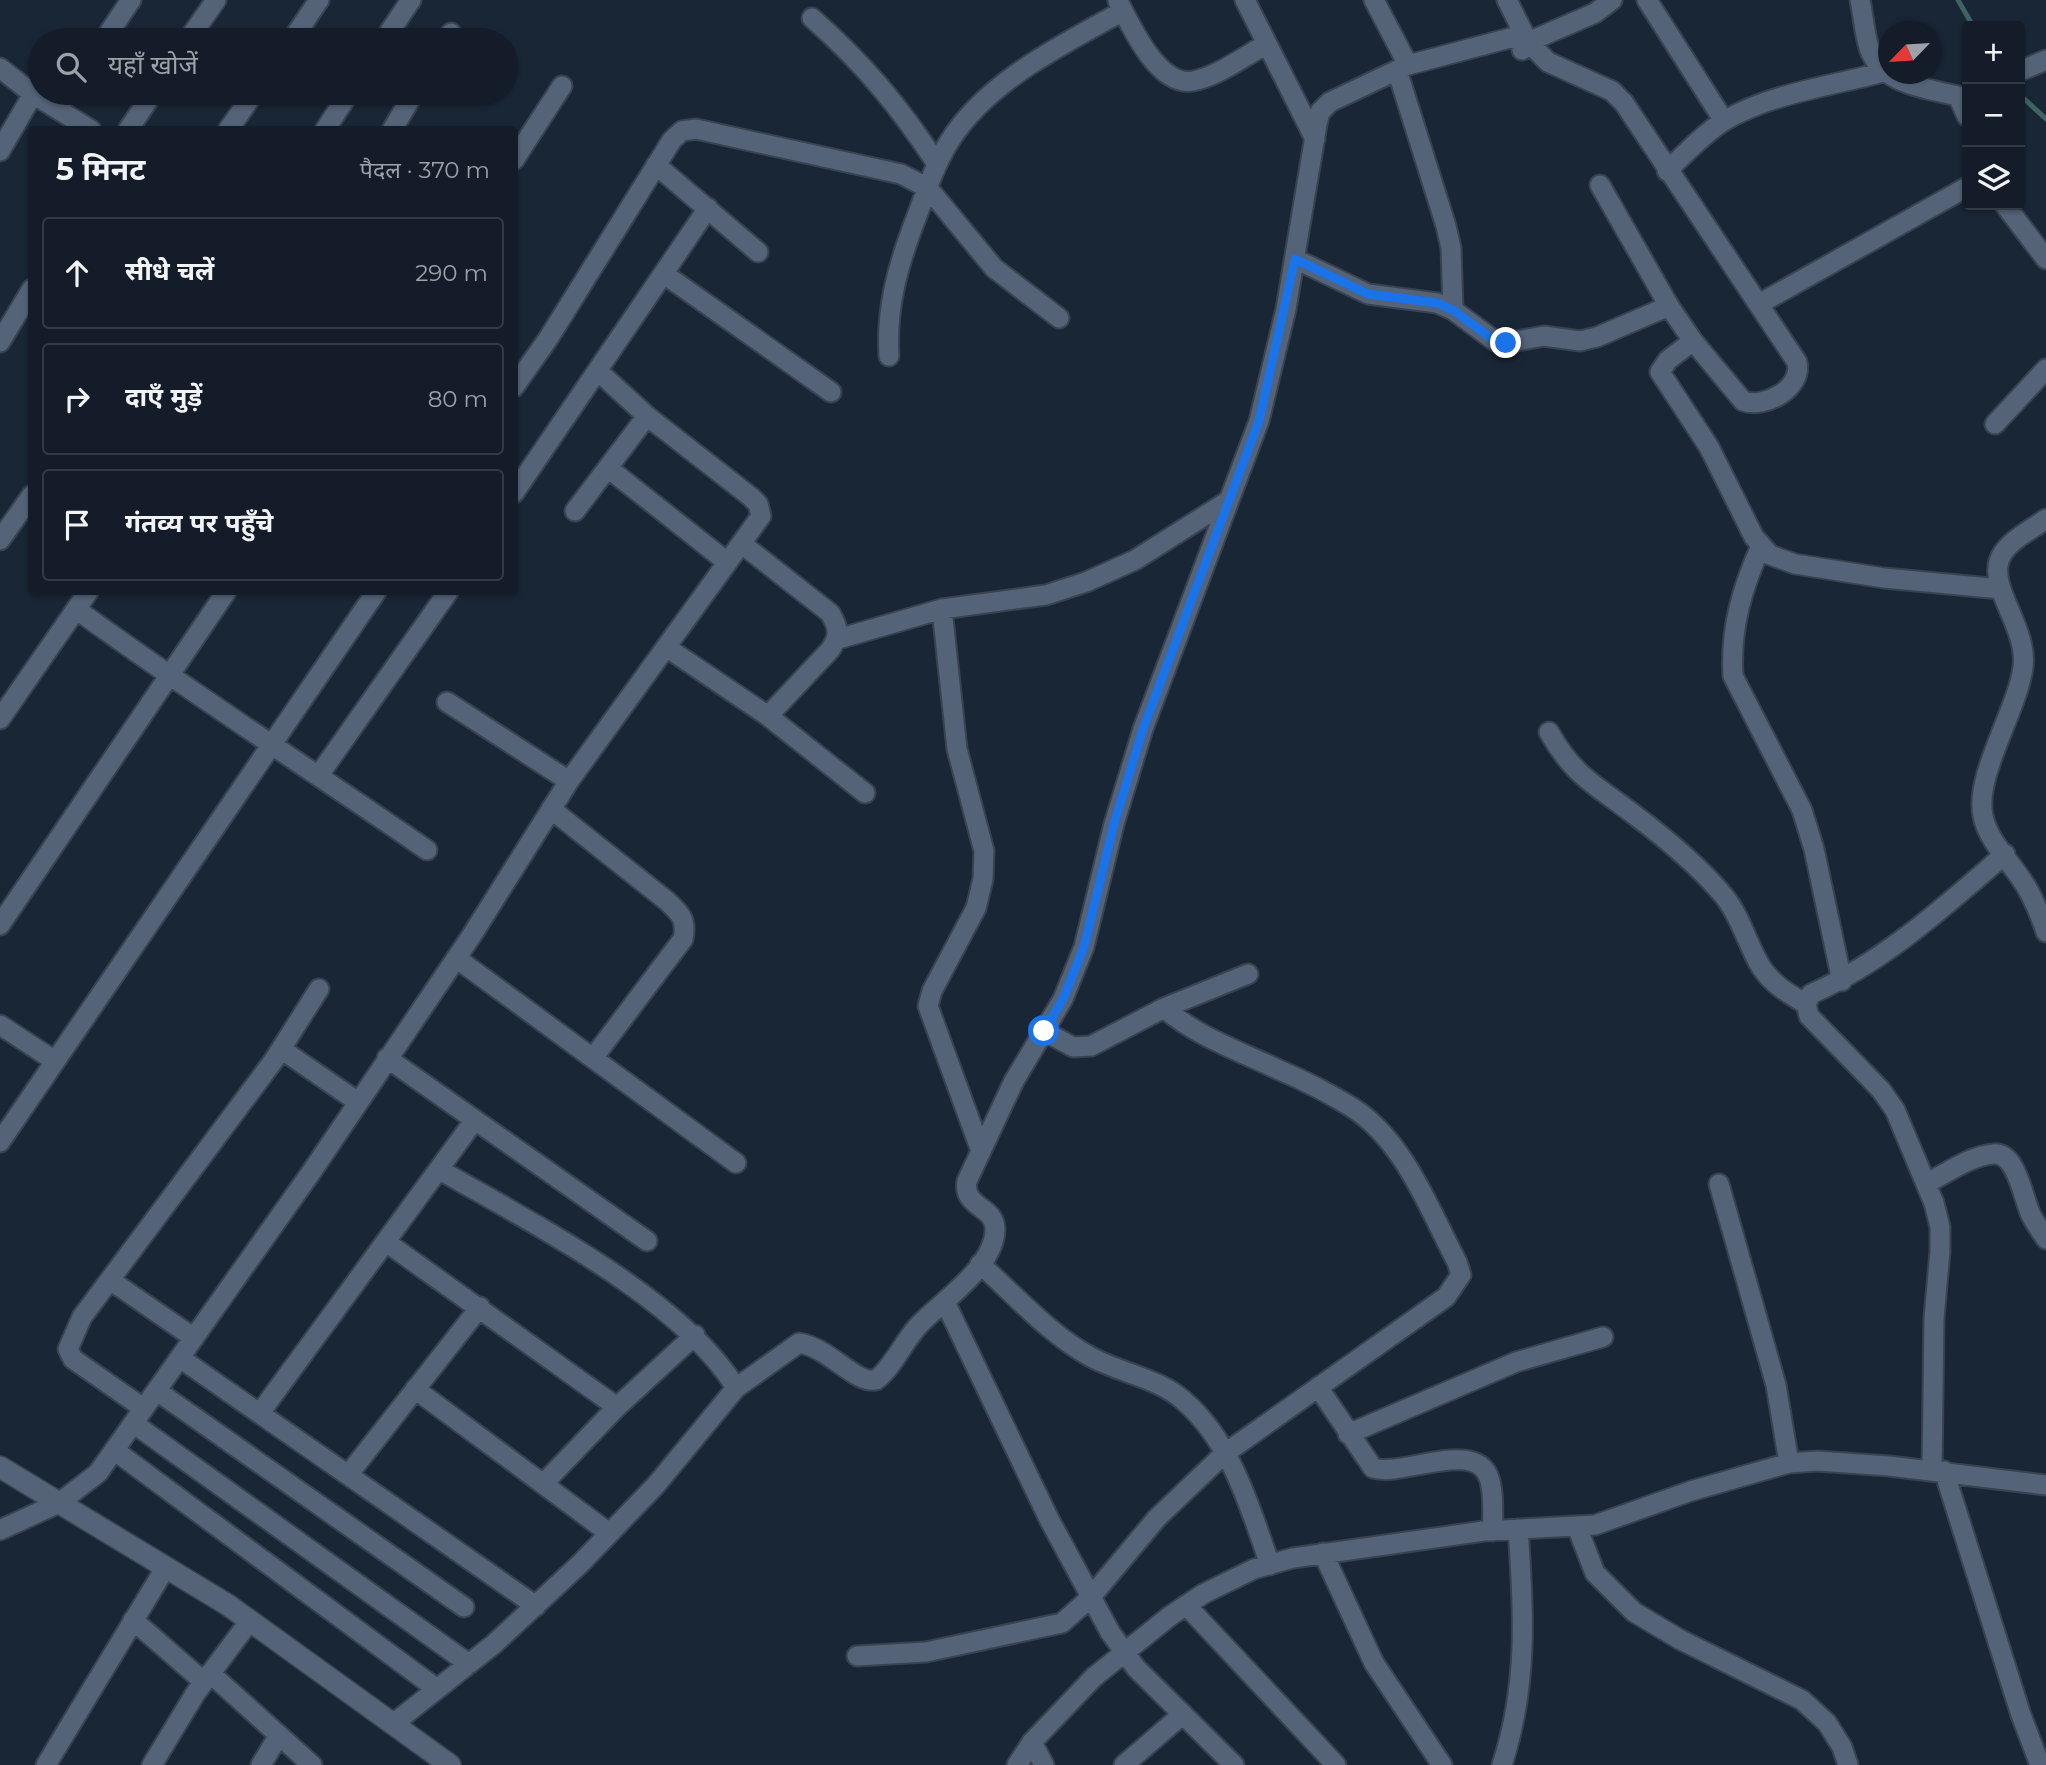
<!DOCTYPE html>
<html lang="hi">
<meta charset="utf-8">
<style>
:root{--surface:#131c28;--page:#202934;--text:#f1f3f6;--muted:#9da1a8;--line:#323a45}
body{margin:0;font-family:Montserrat,"Noto Sans Devanagari",sans-serif;background:var(--page);color:var(--text)}
.controls{position:absolute;right:21px;top:21px;display:grid;overflow:hidden;border-radius:7px;box-shadow:0 2px 5px #0004}
.controls button{width:63px;height:63px;display:grid;place-items:center;padding:0;border:0;border-bottom:2px solid var(--line);background:var(--surface);color:var(--text);font:35px sans-serif}
.compass{position:absolute;left:1878px;top:21px;width:63px;height:63px;border-radius:50%;background:var(--surface);box-shadow:0 2px 5px #0004;rotate:245deg}
.stop{position:absolute;width:21px;height:21px;margin:-16px;border:5px solid #1a73e8;border-radius:50%;background:#fff}
.stop.end{background:#1a73e8;border-color:#fff;box-shadow:0 2px 7px #0008}
.list{margin:0;padding:0;list-style:none}
h2{display:flex;justify-content:space-between;align-items:center;height:91px;margin:0;padding:0 28px;font-size:30px}
h2 small{font-size:23px;font-weight:400;color:var(--muted)}
.list li{display:grid;grid-template-columns:46px 1fr auto;gap:21px;align-items:center;box-sizing:border-box;height:112px;margin:0 14px 14px;padding:0 14px;border:2px solid var(--line);border-radius:7px}
.list b{display:block;font-size:26px;white-space:nowrap}
.list em{font-size:23px;font-style:normal;color:var(--muted)}
.icon{flex:none;width:38px;height:38px;fill:none;stroke:currentColor;stroke-width:2;stroke-linecap:round;stroke-linejoin:round}
.map{position:relative;flex:none;width:2046px;height:1765px;overflow:hidden}
.search{position:absolute;background:var(--surface);box-shadow:0 2px 5px #0004;left:28px;top:28px;width:490px;height:77px;display:flex;align-items:center;gap:18px;box-sizing:border-box;padding:0 24px;border-radius:38px;color:var(--muted);font-size:26px}
.panel{position:absolute;background:var(--surface);box-shadow:0 2px 5px #0004;left:28px;top:126px;width:490px;height:469px;border-radius:7px}
.map>svg:first-child{display:block}
.lines{fill:none;stroke-linecap:round;stroke-linejoin:round}
.stream{stroke:#3d6463;stroke-width:5}
.minor-casing{stroke:#384250;stroke-width:23}
.tertiary-casing{stroke:#384250;stroke-width:24}
.minor{stroke:#546377;stroke-width:19}
.tertiary{stroke:#546377;stroke-width:21}
.route{stroke:#1a73e8;stroke-width:9}
</style>
<div class="map">
<svg width="2046" height="1765" viewBox="0 0 2046 1765">
<rect width="100%" height="100%" fill="#192636"/>
<g class="lines">
<!-- stream -->
<path class="stream" d="M1958 0 1973 26
M2020 95 2046 119"/>
<!-- minor casing -->
<g class="minor-casing">
<path id="minor" d="M1245 0 1315 139
M1374 0 1408 65
M1507 0 1528 42
M1647 0 1724 121
M1860 0C1863 14 1864 30 1868 44 1878 84 1924 88 1958 96L1967 116
M1118 1C1131 26 1158 87 1193 81 1219 76 1244 56 1267 44
M812 18C864 64 899 106 937 164
M104 40 131 0
M188 40 216 0
M292 40 319 0
M384 40 411 0
M446 40 451 33
M1522 50 1528 42 1595 13 1612 0
M0 68 33 94 91 130
M1397 70 1446 226 1451 248 1453 310
M2020 71 2046 60
M58 108 68 93
M128 130 153 93
M228 130 254 93
M325 130 349 93
M392 130 414 93
M0 151 33 94
M514 160 562 86
M656 165 758 252
M1667 171C1685 154 1703 134 1724 121 1771 93 1832 86 1883 72
M2005 205 2046 259
M1295 259 1368 294 1437 303 1453 310 1495 341 1506 343 1544 336 1580 341 1597 337 1669 306
M664 274 831 392
M1759 304 1967 187
M1693 341 1668 360 1660 372 1709 447 1754 537 1770 555 1795 564 1884 578 2001 589
M0 342 32 289
M889 356C886 310 897 269 913 226 924 198 933 168 949 142 987 81 1062 45 1123 11
M514 387 548 339 672 140 682 131 696 129 901 174 928 188 994 268 1059 318
M1995 424 2046 369
M608 468 727 562
M514 493 708 208
M575 511 647 416
M2046 519C2031 530 2005 542 1999 561 1990 590 2028 629 2023 667 2018 709 1974 776 1983 816 1988 842 2014 865 2027 888 2035 902 2041 917 2046 932
M0 540 32 495
M742 544 830 613C839 628 840 636 830 650L768 716
M1761 546C1742 588 1730 629 1733 676L1802 810 1814 849 1842 981
M76 609C191 693 310 769 427 850
M942 609 957 749 984 851 983 879 976 908 932 991 928 1006 981 1151
M838 639 942 609 1046 595 1086 582 1135 560 1228 501
M666 647 768 716 865 793
M447 702 569 781
M0 719 88 592
M1549 732C1573 775 1594 784 1632 813 1664 837 1698 865 1724 896 1741 917 1747 944 1761 967 1772 984 1789 994 1806 1004
M319 775 448 592
M551 809 667 901C681 914 687 920 683 939L593 1058
M0 925 226 592
M456 958 736 1163
M0 1025 55 1061
M1044 1031 1073 1047 1091 1046 1164 1008 1248 974
M281 1049 358 1102
M387 1058 647 1241
M0 1142 376 592
M440 1170C530 1222 683 1300 736 1388
M1927 1183C1947 1173 1970 1156 1993 1154 2017 1151 2023 1199 2031 1215 2035 1223 2041 1231 2046 1239
M1719 1184 1776 1385 1789 1463
M386 1242 617 1407
M980 1264C1015 1295 1050 1335 1091 1357 1120 1373 1158 1378 1183 1400 1231 1441 1250 1507 1270 1565
M110 1280 194 1338
M945 1302 1049 1519 1110 1632 1136 1668 1234 1765
M180 1358 536 1606
M1318 1387 1373 1468C1405 1478 1483 1433 1491 1486 1494 1501 1492 1516 1493 1531
M415 1389 609 1533
M157 1391 464 1607
M143 1408 73 1359 68 1349 82 1317 274 1060 319 989
M260 1413 474 1121
M133 1423 469 1664
M1348 1434 1516 1362 1603 1337
M114 1450 437 1689
M1932 1470 1934 1318 1940 1251V1227L1934 1203 1895 1110 1881 1090 1809 1016 1806 1004 1811 994C1884 962 1945 906 2005 854
M1944 1471 2021 1715 2040 1765
M348 1475 480 1307
M543 1484 617 1407 695 1335
M1577 1527 1595 1573 1634 1612 1679 1639 1802 1700 1827 1723 1842 1747 1848 1765
M0 1530 59 1503 98 1473 310 1174 472 935 569 781 761 516 758 504 751 497 647 416 599 372
M1323 1553 1374 1663 1442 1765
M1186 1605 1336 1765
M133 1620 204 1682
M857 1656 926 1652 1062 1623 1090 1598 1157 1518 1224 1454 1446 1297 1461 1275 1457 1262C1429 1209 1405 1142 1353 1108 1329 1093 1303 1080 1277 1069 1239 1051 1196 1036 1164 1008
M210 1673 312 1765
M393 1724 494 1644 580 1564 656 1485 736 1388 799 1343C830 1348 855 1384 876 1380 894 1366 903 1342 919 1325 942 1301 996 1266 995 1228 994 1206 962 1207 967 1181L1014 1081 1063 999 1084 947 1114 824 1143 729 1259 421 1286 309 1317 124 1320 112 1330 102 1408 65 1510 38 1528 42 1548 62 1612 91 1624 103 1797 362C1803 388 1765 409 1743 401L1693 341 1669 306 1600 185
M1032 1742 1044 1765
M46 1765 166 1567
M152 1765 195 1694 249 1622
M261 1765 279 1735
M1017 1765 1032 1742 1094 1677 1170 1616 1203 1594 1254 1569 1293 1558 1484 1531 1595 1525 1691 1491 1789 1463 1817 1461 1889 1466 2046 1485
M1124 1765 1183 1714
M1502 1765C1528 1685 1524 1612 1518 1529"/>
</g>
<!-- tertiary casing -->
<g class="tertiary-casing">
<path id="tertiary" d="M0 1467 228 1605 450 1765"/>
</g>
<!-- minor -->
<use href="#minor" class="minor"/>
<!-- tertiary -->
<use href="#tertiary" class="tertiary"/>
</g>
<g class="lines">
<!-- route -->
<path class="route" d="M1044 1031 1063 999 1084 947 1114 824 1143 729 1259 421 1295 259 1368 294 1437 303 1453 310 1495 341 1506 343"/>
</g>
</svg>
<div class="controls">
<button>+</button>
<button>−</button>
<button><svg class="icon" aria-label="layers" viewBox="0 0 24 24"><path d="M12 4l9 5-9 5-9-5zM3 14l9 5 9-5"/></svg></button>
</div>
<svg class="compass" viewBox="-18 -18 36 36"><path d="M0-13l5 13h-10z" fill="#e53935"/><path d="M0 13l5-13h-10z" fill="#9da1a8"/></svg>
<div class="stop" style="left:1044px;top:1031px"></div>
<div class="stop end" style="left:1506px;top:343px"></div>
<div class="search"><svg class="icon" aria-label="search" viewBox="0 0 24 24"><circle cx="10" cy="10" r="6"/><path d="M15 15l6 6"/></svg>यहाँ खोजें</div>
<section class="panel">
<h2>5 मिनट<small>पैदल · 370 m</small></h2>
<ul class="list">
<li><svg class="icon" aria-label="ahead" viewBox="0 0 24 24"><path d="M12 20V5M6 11l6-6 6 6"/></svg><div><b>सीधे चलें</b></div><em>290 m</em></li>
<li><svg class="icon" aria-label="right" viewBox="0 0 24 24"><path d="M7 20v-9h11M14 6l5 5-5 5"/></svg><div><b>दाएँ मुड़ें</b></div><em>80 m</em></li>
<li><svg class="icon" aria-label="arrive" viewBox="0 0 24 24"><path d="M6 21V4h12l-3 4 3 4H6"/></svg><div><b>गंतव्य पर पहुँचे</b></div></li>
</ul>
</section>
</div>
